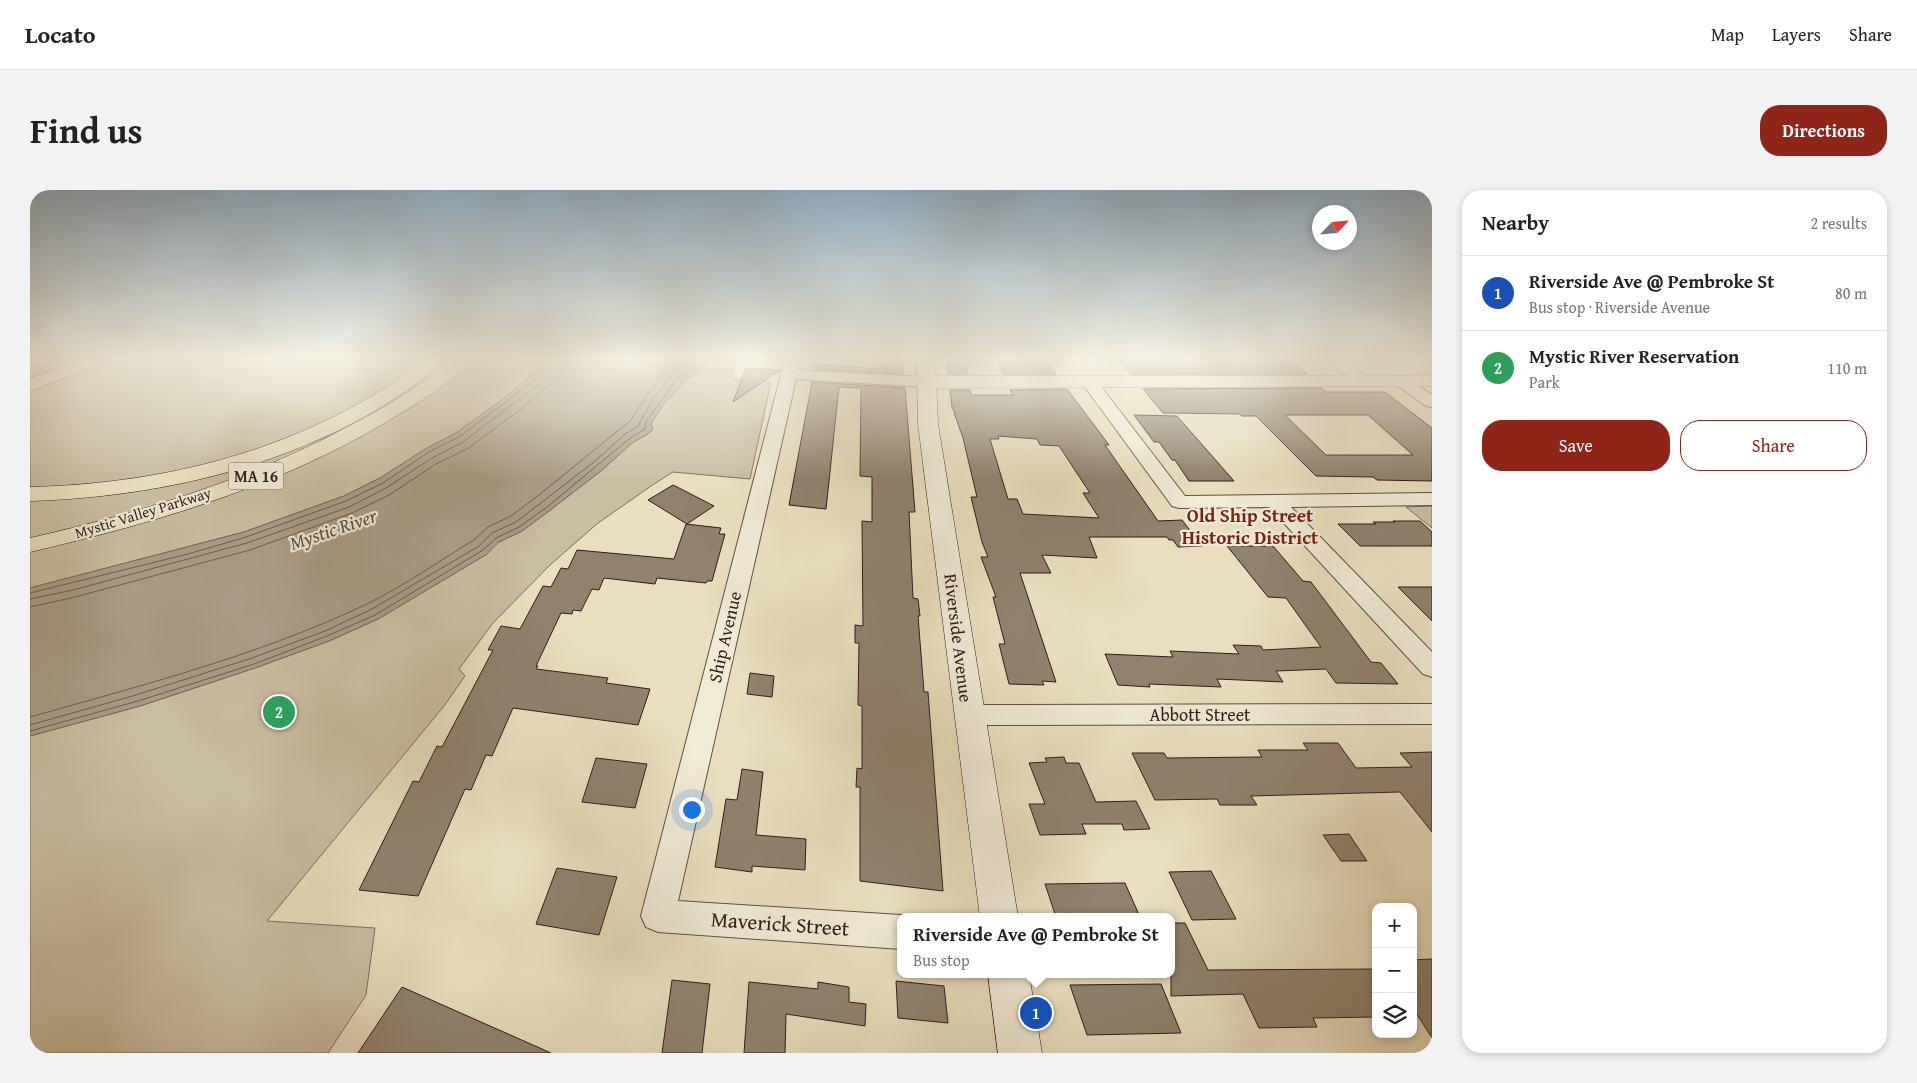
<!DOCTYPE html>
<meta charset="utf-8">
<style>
:root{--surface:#fff;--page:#f2f2f2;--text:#222;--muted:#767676;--line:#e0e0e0;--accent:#8f2418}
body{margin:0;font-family:"Gentium Book Plus",serif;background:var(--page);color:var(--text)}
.controls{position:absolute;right:15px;bottom:15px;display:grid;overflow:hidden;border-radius:10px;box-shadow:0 2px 8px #0003}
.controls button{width:45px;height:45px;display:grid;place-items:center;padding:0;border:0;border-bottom:1px solid var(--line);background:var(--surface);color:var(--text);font:25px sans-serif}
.compass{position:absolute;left:1282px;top:15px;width:45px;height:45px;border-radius:50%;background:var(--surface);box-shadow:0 2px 8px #0003;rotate:64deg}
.you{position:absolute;left:661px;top:619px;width:18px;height:18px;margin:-12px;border:4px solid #fff;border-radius:50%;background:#1a73e8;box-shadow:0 0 0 8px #1a73e833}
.badge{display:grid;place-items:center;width:32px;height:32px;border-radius:50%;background:var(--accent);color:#fff;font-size:16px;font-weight:700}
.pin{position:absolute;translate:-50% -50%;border:2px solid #fff;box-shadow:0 1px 5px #0006}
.popup{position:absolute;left:867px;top:723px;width:278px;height:65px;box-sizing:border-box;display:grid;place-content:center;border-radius:10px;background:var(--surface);filter:drop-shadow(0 1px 4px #0005);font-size:16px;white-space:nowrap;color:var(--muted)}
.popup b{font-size:19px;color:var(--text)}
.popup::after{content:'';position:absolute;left:50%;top:100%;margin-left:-10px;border:10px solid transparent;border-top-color:var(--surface)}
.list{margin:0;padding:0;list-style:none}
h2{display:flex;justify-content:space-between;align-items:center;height:65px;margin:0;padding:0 20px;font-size:21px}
h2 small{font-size:16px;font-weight:400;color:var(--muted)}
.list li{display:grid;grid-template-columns:32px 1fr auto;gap:15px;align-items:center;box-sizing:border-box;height:75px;padding:0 20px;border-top:1px solid var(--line)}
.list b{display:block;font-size:19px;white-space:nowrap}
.list p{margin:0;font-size:16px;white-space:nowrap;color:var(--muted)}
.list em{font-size:16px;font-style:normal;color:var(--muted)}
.actions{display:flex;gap:10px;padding:15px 20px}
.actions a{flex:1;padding:11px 0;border:1px solid var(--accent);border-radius:20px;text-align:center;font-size:18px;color:var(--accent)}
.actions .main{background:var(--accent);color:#fff}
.icon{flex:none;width:28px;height:28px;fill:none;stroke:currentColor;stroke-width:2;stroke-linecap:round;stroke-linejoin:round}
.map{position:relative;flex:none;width:1402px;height:863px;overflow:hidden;border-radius:20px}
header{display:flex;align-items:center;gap:30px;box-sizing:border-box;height:70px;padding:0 25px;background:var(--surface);border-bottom:1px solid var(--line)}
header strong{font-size:24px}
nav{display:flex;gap:28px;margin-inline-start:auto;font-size:18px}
.intro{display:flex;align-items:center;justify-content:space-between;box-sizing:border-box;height:120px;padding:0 30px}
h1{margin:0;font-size:35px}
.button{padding:12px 22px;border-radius:20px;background:var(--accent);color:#fff;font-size:18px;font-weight:700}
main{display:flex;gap:30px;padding:0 30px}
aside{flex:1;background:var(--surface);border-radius:20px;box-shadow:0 2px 8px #0003}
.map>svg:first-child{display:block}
.green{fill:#cabea1;stroke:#7d6e5b}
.water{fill:#aa9d85;stroke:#796a58}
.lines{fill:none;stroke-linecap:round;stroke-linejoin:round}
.shore{stroke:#6d5d4d;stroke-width:1}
.building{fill:#90826d;stroke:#301d15;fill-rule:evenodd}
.minor-casing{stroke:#5e4e3f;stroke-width:2}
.tertiary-casing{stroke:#5e4e3f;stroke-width:1}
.secondary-casing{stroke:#301d15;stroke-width:1}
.primary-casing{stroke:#301d15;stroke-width:1}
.motorway-casing{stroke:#301d15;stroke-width:1}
.minor{fill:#f1ead5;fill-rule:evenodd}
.tertiary{fill:#f1ead5;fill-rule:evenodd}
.secondary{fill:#f1ead5;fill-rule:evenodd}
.primary{fill:#e9dfbe;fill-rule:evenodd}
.motorway{fill:#e9dfbe;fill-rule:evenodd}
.labels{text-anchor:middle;stroke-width:4.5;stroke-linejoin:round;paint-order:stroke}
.far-street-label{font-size:15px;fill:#301d15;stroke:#f1ead5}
.shield{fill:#f1ead5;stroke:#6a5a4f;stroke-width:1}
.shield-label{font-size:16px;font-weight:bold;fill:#301d15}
.street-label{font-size:18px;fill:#301d15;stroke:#f1ead5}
.neighbourhood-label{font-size:19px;font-weight:bold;fill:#7a1f14;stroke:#f1ead5}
.water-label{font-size:19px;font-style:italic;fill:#5b4a3c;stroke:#f1ead5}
.near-street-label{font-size:21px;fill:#301d15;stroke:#f1ead5}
</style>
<header>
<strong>Locato</strong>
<nav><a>Map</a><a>Layers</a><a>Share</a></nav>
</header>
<div class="intro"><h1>Find us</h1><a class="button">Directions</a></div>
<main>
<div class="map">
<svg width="1402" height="863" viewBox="0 0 1402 863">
<rect width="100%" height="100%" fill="#e9dfbe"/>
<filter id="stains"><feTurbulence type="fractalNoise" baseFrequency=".004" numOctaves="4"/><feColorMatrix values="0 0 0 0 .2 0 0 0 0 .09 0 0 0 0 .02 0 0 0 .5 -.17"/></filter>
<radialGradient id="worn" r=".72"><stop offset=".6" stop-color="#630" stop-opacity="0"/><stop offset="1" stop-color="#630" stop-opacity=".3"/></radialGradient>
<!-- green -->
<path class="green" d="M36 169H518L480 204 426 243 397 258 350 288 314 306 214 342 0 398V178Z
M677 169H707L701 189 741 192 720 289 643 282 624 294 568 333 520 375 463 433 429 479 435 486 414 516 237 731 345 738 336 805 298 863H0V546L110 516 225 478 299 451 348 429 457 364 469 352 492 341 519 321 572 280 602 253 618 244C622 225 638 207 652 194L653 190 669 183Z
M1402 316V338L1376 317Z"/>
<!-- water -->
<path class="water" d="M518 169H677L669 183 653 190 652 194 633 215 620 235 623 237 622 241 602 253 572 280 519 321 492 341 469 352 457 364 348 429 299 451 225 478 110 516 0 546V398L214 342 314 306 350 288 397 258 426 243 480 204Z"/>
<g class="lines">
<!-- shore -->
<path class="shore" d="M0 403 158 364 216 347 316 311 353 293 399 262 429 247 505 190 520 174 522 169
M0 409 43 400 217 353 319 317 356 298 402 268 433 252 509 194 526 178 528 169
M0 417 45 407 220 360 322 323 359 305 406 274 437 259 491 219 525 190 533 180 535 169
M0 527C113 495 230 465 337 414 374 396 409 371 444 350L458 337 481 326 509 305 601 230 617 205 638 179 651 169
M0 535 106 505 222 468 295 441 342 419 449 356 462 343 486 332 564 272 595 244 608 236 623 209 644 182 660 174 663 169
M0 541 108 511 224 474 297 446 345 425 453 360 466 348 489 337 517 317 599 249 615 239 616 232 649 186 665 179 671 169"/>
</g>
<!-- building -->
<path class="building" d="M851 169 872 170 874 184 784 179 785 174 850 179Z
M967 169H1016L1026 184H973Z
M1088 169H1260L1277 184H1101Z
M917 173 936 175 937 184H918Z
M716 178 750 180 703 212Z
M782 192 875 198 885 322H879L883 408 888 409 890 426H888L894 502H898L913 701 830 691V597H826L827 578 832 579V516L828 515 829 453H825V435L833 436 832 331 842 332V287L830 286 831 198 809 197 796 319 759 315Z
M1292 198 1296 202H1355L1402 238V291L1347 290 1343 287 1286 286 1226 226H1212L1209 224 1133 223 1113 199ZM1255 225H1338L1383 265H1296Z
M1037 199 1079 255H1075L1128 331 1152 330 1172 356 1148 357 1143 350H1139L1137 347H1059L1067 368 1012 365 1021 383H990L1026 492 1012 491 1014 495 979 494 969 454H975L963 407H966L951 367H958L952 352 941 307H947L933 248 924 223H925L922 217 920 200H940L941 205H983L980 200ZM968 246 1007 249 1010 255 1029 256 1060 303H1053L1069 328 993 324 987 309H978L960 249H969Z
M1104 225 1147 226 1204 291H1159L1145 270H1142L1129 252H1124Z
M643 295 655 301 684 316 657 334 618 310Z
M1363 331H1390L1402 342V356H1330L1308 334H1346L1343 332H1365Z
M656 334 691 338 689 344H695L682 391H677L676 393 627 388 625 394 574 388 569 400 562 399 551 421 543 420 542 424 531 423 506 476H508L506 479 578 488 576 493 620 499 608 535 483 518 462 566 456 565 441 600 435 599 388 706 329 700 383 591 389 592 407 556 412 557 463 460H458L471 436 490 439 513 396 521 397 531 378 538 379 547 360 644 369Z
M1197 356H1243L1273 391 1281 392 1341 472 1351 473 1368 494 1306 493 1296 479 1246 481 1253 492 1187 489 1191 497 1119 494 1120 497 1088 495 1075 464 1143 467 1140 461 1209 464 1203 455 1231 456 1233 460 1291 457 1256 408 1238 407Z
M1368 397H1402V431Z
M720 483 744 486 742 507 717 504Z
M1273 553H1308L1326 578 1382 577 1370 563 1402 562V642L1370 602 1221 606 1227 615H1190L1187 609 1125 610 1102 563H1134L1137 568 1232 567 1228 560H1278Z
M1034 567 1036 573H1049L1066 612 1106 611 1120 639 1094 640 1092 634H1052L1056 644 1010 645 999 614H1015L999 573 1017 572 1015 568Z
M566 568 617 574 605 618 552 612Z
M712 579 733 582 726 645 776 649 775 680 722 676V682L685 677 696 609 707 610Z
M1319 644 1337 671H1311L1293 645Z
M527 678 587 687 569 745 506 734Z
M1181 681 1206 729 1162 730 1139 682Z
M1095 693 1110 727H1026L1015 694Z
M1141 733H1155L1178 780 1346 779V827L1283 828 1287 837 1229 838 1213 804 1141 806Z
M1402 769V848L1383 818V770Z
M642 790 680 794 672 863H632Z
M866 791 914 796 918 833 868 828Z
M719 792 788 799V792L819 797V812L836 814 835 836 756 824 755 863H714Z
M1131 794 1151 843 1057 845 1040 795Z
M372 797 521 863H328Z"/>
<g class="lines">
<!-- minor casing -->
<g class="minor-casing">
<path id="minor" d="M755 169H771L768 180 894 187 900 189 902 192 900 195 894 197 766 189 648 711 871 725 874 727H871V759L628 742 616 737 611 726Z
M1297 169H1314L1340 191 1338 194H1326Z
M1371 186 1377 188 1402 205V217L1396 216 1365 194 1363 191 1365 188Z
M1060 188 1066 190 1155 306 1402 303V315L1261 317 1402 462V487L1393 484 1239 317 1149 318 1142 316 1052 193 1054 190Z
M1402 514V534L938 535 929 532 925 525 929 518 938 515Z"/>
</g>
<!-- tertiary casing -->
<g class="tertiary-casing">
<path id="tertiary" d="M894 186H1402V196L894 198 888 196 885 192 888 188Z"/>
</g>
<!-- secondary casing -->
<g class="secondary-casing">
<path id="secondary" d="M887 169H905L908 234 988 727H950L888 234Z
M958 784H999L1012 863H968Z"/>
</g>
<!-- primary casing -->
<g class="primary-casing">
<path id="primary" d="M421 169H440C424 192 394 209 371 223 258 294 129 332 0 362V348C110 323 219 290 319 236 355 217 391 197 421 169Z"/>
</g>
<!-- motorway casing -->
<g class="motorway-casing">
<path id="motorway" d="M51 169H76L73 173 0 201V189Z
M393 169H413C402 185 370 205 353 216 247 280 123 307 0 311V297C126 294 249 265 357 197 370 189 381 178 393 169Z"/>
</g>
<!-- minor -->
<use href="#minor" class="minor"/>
<!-- tertiary -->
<use href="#tertiary" class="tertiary"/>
<!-- secondary -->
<use href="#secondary" class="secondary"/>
<!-- primary -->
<use href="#primary" class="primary"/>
<!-- motorway -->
<use href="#motorway" class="motorway"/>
</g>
<!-- sky -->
<linearGradient id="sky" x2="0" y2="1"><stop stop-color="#8fabc0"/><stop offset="0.58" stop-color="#f5f1e2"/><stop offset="1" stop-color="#f5f1e2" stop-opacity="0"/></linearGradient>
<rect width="1402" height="290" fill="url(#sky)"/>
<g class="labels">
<!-- far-street labels -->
<g class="far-street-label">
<text transform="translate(113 323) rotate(-17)" y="5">Mystic Valley Parkway</text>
</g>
<!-- shield labels -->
<rect class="shield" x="198.5" y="272.5" width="55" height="27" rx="4"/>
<g class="shield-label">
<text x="226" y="292">MA 16</text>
</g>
<!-- street labels -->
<g class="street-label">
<text transform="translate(695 447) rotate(-77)" y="6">Ship Avenue</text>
<text transform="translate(928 448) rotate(83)" y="6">Riverside Avenue</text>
<text x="1170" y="531">Abbott Street</text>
</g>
<!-- neighbourhood labels -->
<g class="neighbourhood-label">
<text x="1220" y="332">Old Ship Street<tspan x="1220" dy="22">Historic District</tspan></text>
</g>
<!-- water labels -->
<g class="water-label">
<text transform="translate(303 339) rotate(-19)" y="7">Mystic River</text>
</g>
<!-- near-street labels -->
<g class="near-street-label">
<text transform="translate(750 734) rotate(4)" y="7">Maverick Street</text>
</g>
</g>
<rect width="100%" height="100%" filter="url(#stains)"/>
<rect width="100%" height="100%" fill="url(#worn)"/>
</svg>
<div class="controls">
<button>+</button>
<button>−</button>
<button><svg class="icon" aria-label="layers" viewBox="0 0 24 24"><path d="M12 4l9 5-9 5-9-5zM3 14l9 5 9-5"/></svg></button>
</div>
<svg class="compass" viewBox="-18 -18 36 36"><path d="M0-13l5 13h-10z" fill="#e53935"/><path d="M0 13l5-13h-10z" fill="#767676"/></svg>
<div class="you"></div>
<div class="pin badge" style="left:1006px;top:823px;background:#1a4fb4">1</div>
<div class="popup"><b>Riverside Ave @ Pembroke St</b>Bus stop</div>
<div class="pin badge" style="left:249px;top:522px;background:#2e9e5b">2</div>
</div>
<aside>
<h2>Nearby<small>2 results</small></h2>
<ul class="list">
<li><span class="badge" style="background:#1a4fb4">1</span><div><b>Riverside Ave @ Pembroke St</b><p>Bus stop · Riverside Avenue</p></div><em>80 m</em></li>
<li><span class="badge" style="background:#2e9e5b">2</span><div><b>Mystic River Reservation</b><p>Park</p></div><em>110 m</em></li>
</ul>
<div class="actions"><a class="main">Save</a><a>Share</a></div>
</aside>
</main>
